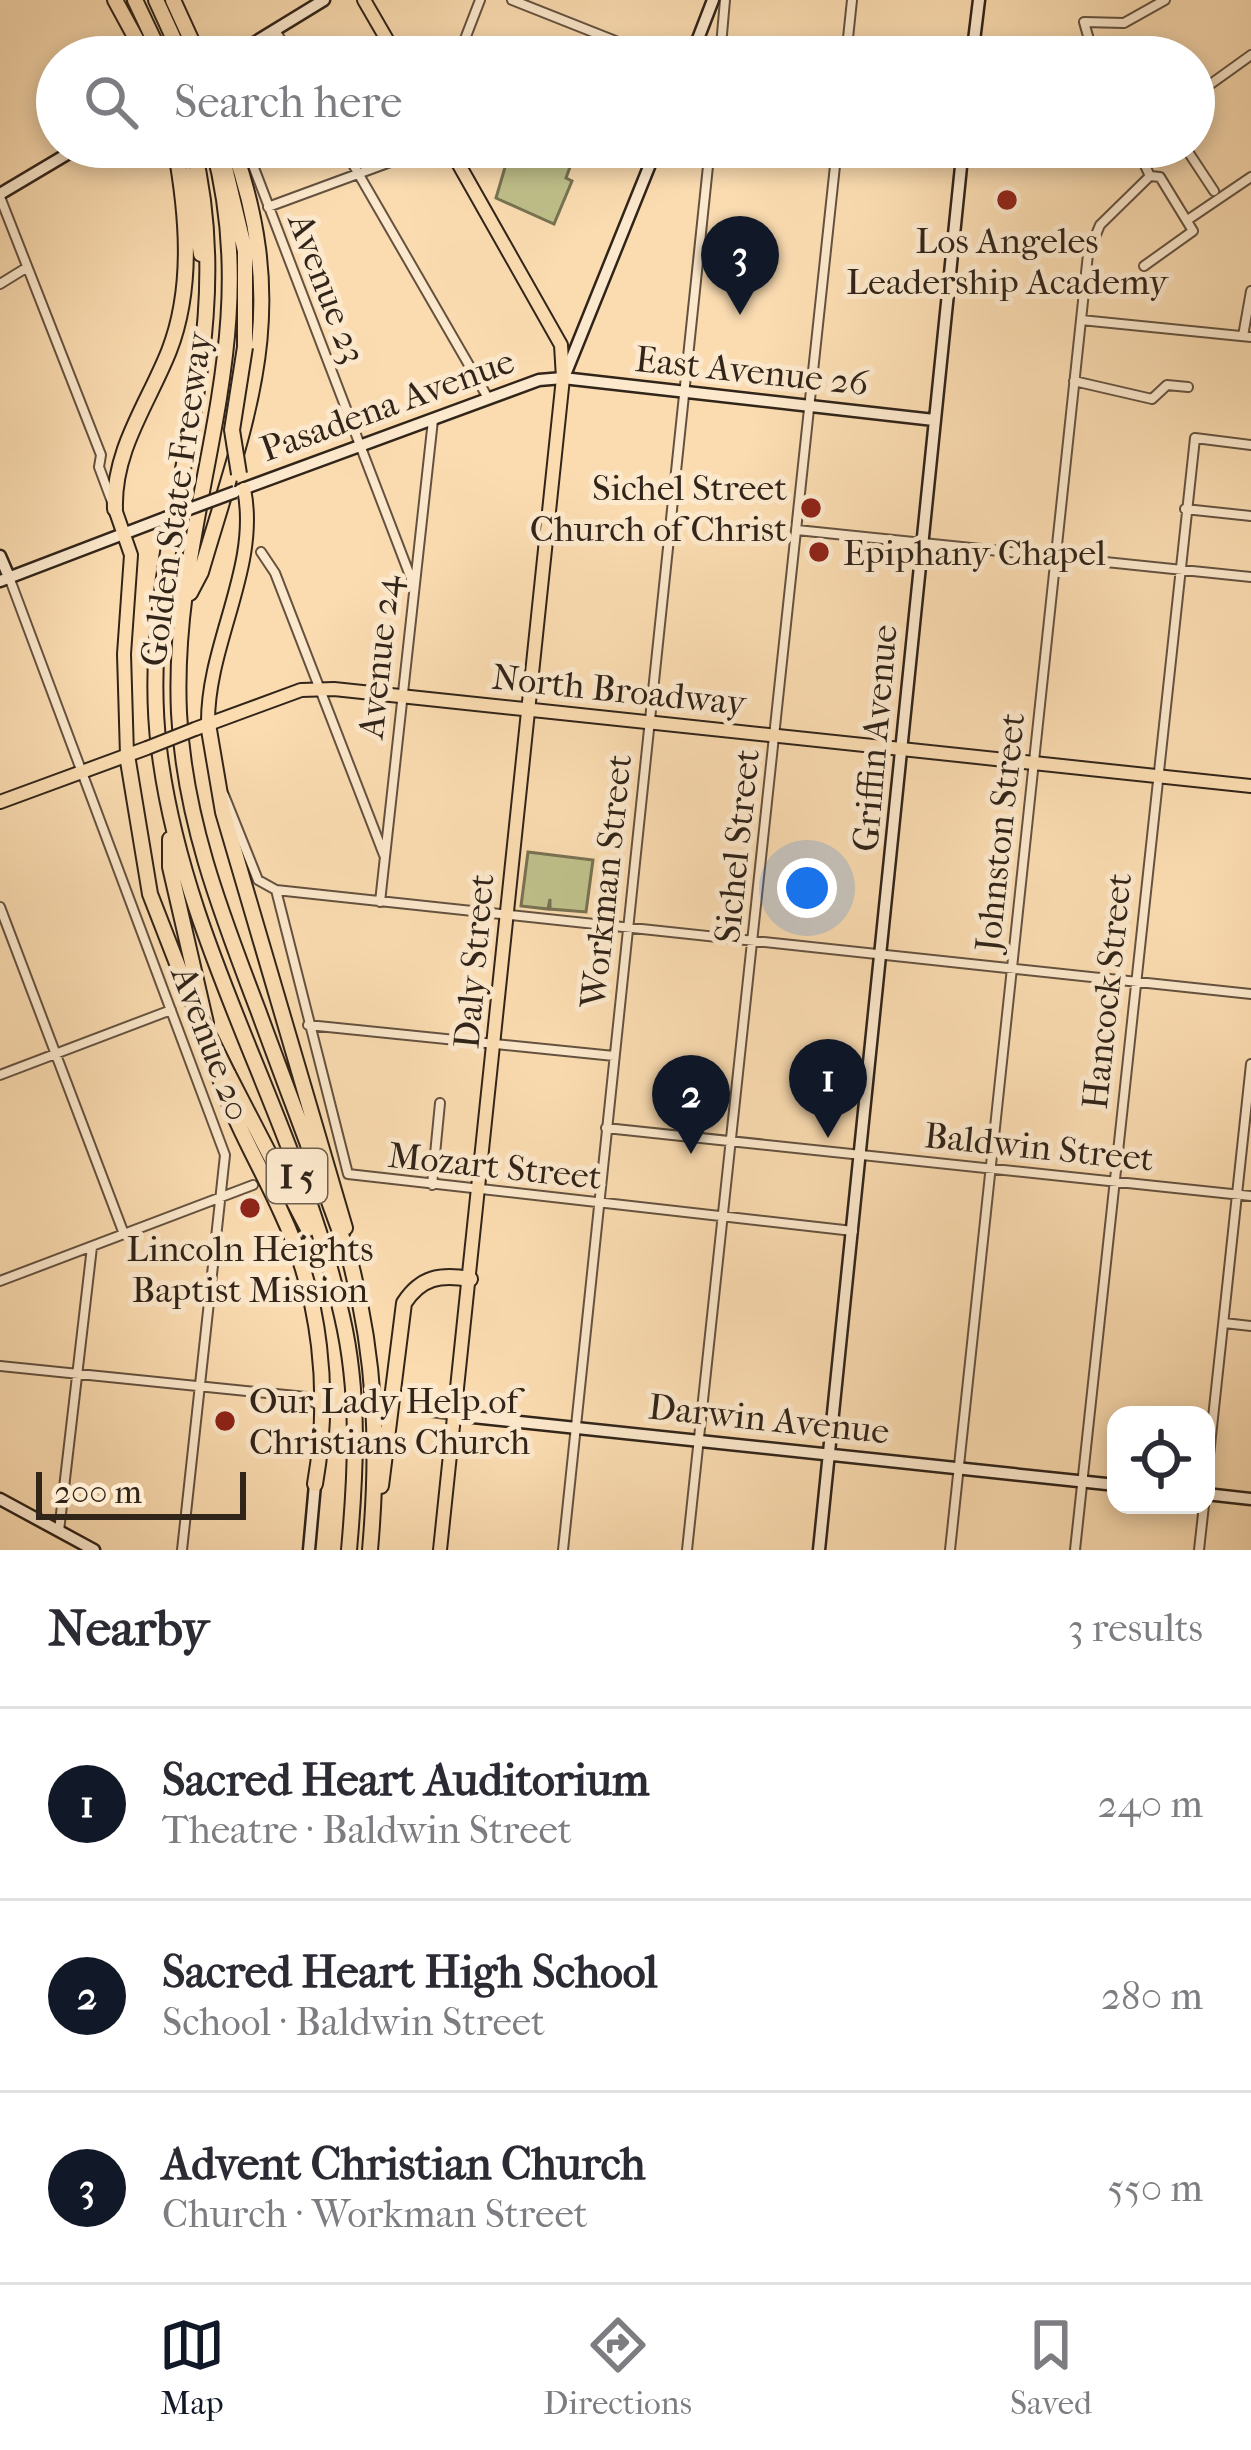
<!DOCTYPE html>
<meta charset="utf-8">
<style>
:root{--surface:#fff;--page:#f2f2f3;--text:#2b2b33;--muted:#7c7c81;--line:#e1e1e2;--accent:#111827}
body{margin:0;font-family:"IM FELL French Canon",serif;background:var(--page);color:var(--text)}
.controls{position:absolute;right:36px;bottom:36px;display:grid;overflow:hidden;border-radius:24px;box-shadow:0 6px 18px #0003}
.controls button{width:108px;height:108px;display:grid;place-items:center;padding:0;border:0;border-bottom:3px solid var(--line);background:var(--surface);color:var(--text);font:60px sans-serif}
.scale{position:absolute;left:36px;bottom:30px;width:210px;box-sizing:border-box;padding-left:12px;border:6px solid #312419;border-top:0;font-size:33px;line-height:42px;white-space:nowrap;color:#312419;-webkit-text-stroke:9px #fce8cc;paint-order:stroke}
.you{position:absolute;left:807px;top:888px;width:42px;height:42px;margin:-30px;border:9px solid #fff;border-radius:50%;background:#1a73e8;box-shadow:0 0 0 18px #1a73e833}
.badge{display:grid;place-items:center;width:78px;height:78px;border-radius:50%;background:var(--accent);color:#fff;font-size:39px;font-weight:700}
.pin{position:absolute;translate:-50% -99px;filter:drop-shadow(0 3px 6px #0008)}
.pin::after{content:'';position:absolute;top:63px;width:42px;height:36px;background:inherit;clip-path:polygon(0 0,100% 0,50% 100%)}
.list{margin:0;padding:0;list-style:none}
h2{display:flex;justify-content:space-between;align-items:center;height:156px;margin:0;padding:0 48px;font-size:51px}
h2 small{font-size:39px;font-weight:400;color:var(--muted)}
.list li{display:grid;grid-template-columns:78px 1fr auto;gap:36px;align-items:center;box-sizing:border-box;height:192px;padding:0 48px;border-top:3px solid var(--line)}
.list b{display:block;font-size:45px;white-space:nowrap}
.list p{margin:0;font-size:39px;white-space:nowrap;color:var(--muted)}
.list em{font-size:39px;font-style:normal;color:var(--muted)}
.icon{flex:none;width:66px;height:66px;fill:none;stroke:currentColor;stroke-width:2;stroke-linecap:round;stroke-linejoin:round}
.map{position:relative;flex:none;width:1251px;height:1550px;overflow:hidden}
.search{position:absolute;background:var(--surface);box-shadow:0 6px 18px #0003;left:36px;right:36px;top:36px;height:132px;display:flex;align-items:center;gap:30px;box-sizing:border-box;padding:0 42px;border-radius:66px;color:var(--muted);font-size:45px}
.sheet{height:732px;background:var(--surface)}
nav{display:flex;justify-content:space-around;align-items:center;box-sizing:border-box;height:168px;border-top:3px solid var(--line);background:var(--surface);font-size:33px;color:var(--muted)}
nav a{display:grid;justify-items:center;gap:6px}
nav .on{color:var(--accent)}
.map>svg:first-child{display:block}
.park{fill:#bfc08b;stroke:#787252;stroke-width:3}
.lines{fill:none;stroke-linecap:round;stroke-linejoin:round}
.street-casing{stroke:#64523f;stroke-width:12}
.secondary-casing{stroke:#312419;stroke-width:15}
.primary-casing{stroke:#312419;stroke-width:16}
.highway-casing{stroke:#312419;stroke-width:18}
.street{stroke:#fce8cc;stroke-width:8}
.secondary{stroke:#fce8cc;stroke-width:10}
.primary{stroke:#fbdcb1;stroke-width:12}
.highway{stroke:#fbdcb1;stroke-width:14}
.secondary-bridge-casing{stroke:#312419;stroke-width:15;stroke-linecap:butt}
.primary-bridge-casing{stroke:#312419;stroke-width:16;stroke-linecap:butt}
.highway-bridge-casing{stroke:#312419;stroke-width:18;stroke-linecap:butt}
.secondary-bridge{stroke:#fce8cc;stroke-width:10}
.primary-bridge{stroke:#fbdcb1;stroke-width:12}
.highway-bridge{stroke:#fbdcb1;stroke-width:14}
.poi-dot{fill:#8f2418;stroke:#fce8cc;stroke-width:4.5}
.labels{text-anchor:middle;stroke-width:10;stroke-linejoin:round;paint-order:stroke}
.shield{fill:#fce8cc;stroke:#6e5f4f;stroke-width:3}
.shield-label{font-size:33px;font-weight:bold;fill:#312419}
.poi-label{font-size:36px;fill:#312419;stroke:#fce8cc}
.street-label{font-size:36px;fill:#312419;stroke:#fce8cc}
</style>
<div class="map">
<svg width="1251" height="1550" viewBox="0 0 1251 1550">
<rect width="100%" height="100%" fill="#fbdcb1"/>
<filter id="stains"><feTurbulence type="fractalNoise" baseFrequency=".00167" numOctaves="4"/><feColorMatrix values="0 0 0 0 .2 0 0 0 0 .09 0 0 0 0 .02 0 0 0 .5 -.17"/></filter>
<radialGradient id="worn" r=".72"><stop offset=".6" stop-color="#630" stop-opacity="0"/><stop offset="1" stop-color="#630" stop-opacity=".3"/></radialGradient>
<!-- park -->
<path class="park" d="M511 147 570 167 566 178 572 181 554 224 496 198Z
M528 852 593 860 586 912 550 909V899L548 909 521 906Z"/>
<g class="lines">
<!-- street casing -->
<g class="street-casing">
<path id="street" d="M512 0 656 57
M275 30 291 57
M458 57 480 0
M720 57 725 0
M846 57 852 0
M1094 57 1084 22 1124 23 1165 0
M1194 96 1251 55
M246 147 412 581
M343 147 488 398
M1185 147 1214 191
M0 197 101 455 99 467 112 502
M268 207 431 147
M1189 219 1251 177
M1144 266 1193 231 1160 177 1150 176
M0 284 26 268
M1081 320 1251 337
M1243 336 1251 291
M1074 381 1152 399 1167 385 1188 387
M1185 509 1251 516
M797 530 1251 577
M261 552 275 573 384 855
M9 577 225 1155 182 1550
M224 795 258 880 276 890 1251 994
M276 890 348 1174 853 1231
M380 902 433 420
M0 907 124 1234
M308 1025 614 1056
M0 1075 171 1010
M606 1128 1251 1196
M432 1185 440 1103
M0 1281 253 1185
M1224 1323 1251 1326
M0 1366 306 1397 318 1405
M415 1410 454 1415
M1206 1483 1251 1064
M59 1531 92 1247
M563 1550 710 147
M687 1550 837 147
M950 1550 1088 254 1100 225 1150 176 1136 147
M1075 1550 1195 438 1251 445
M1199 1550 1204 1505"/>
</g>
<!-- secondary casing -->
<g class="secondary-casing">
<path id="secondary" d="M231 57 324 0
M691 57 713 0
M972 57 979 0
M0 194 79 147
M565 375 657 147
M240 490 539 380 563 378 934 420
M0 556 9 577
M0 581 165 518
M454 1415 1116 1485
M1206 1494 1251 1499
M0 1499 94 1550
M309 1550 315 1484
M819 1550 963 147"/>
</g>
<!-- primary casing -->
<g class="primary-casing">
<path id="primary" d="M364 0 397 57
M115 509 131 555 124 654 127 755
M208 724C207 644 260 567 244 489
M195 729 301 690 334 689 1251 786
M0 802 147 748
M440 1550 563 378 561 345 449 147"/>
</g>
<!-- highway casing -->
<g class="highway-casing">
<path id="highway" d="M115 0 146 57
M135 0 162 57
M156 0 182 57
M173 0 199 57
M193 147C246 360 134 543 159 748 183 948 299 1121 342 1316 360 1393 356 1472 349 1550
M213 147C268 350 170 515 179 713 184 818 221 913 258 1010 288 1092 320 1175 349 1257 376 1356 379 1449 370 1550
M220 147 245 251V347
M188 175 201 254
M115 509C113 450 148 404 169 351 194 287 187 213 175 147
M190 593 201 572C248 412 292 314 233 147
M208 724 223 812 345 1228
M127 755 150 894 190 997
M170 839V867L206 1023
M212 1050C226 1111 256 1156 281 1212 321 1297 331 1393 315 1484
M228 1074 308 1229
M381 1486 404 1303C421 1277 440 1274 470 1279"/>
</g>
<!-- street -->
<use href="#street" class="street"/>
<!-- secondary -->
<use href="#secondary" class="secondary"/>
<!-- primary -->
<use href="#primary" class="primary"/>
<!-- highway -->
<use href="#highway" class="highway"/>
<!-- secondary-bridge casing -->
<g class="secondary-bridge-casing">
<path id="secondary-bridge" d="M165 518 235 492"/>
</g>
<!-- primary-bridge casing -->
<g class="primary-bridge-casing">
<path id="primary-bridge" d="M147 748 195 729"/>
</g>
<!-- highway-bridge casing -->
<g class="highway-bridge-casing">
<path id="highway-bridge" d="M239 474 232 430 245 347
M190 997 228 1074"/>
</g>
<!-- secondary-bridge -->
<use href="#secondary-bridge" class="secondary-bridge"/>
<!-- primary-bridge -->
<use href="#primary-bridge" class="primary-bridge"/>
<!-- highway-bridge -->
<use href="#highway-bridge" class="highway-bridge"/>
</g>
<!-- markers -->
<g class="poi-dot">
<circle cx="1007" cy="200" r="12"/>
<circle cx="811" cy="508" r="12"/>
<circle cx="819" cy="552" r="12"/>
<circle cx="250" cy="1208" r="12"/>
<circle cx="225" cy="1421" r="12"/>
</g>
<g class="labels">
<!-- shield labels -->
<rect class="shield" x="267" y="1149" width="60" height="54" rx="9"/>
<g class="shield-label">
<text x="297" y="1188">I 5</text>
</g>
<!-- poi labels -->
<g class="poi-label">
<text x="1007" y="253">Los Angeles<tspan x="1007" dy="41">Leadership Academy</tspan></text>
<text x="787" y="500" text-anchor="end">Sichel Street<tspan x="787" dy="41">Church of Christ</tspan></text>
<text x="843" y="565" text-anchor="start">Epiphany Chapel</text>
<text x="250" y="1261">Lincoln Heights<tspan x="250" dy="41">Baptist Mission</tspan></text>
<text x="249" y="1413" text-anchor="start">Our Lady Help of<tspan x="249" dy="41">Christians Church</tspan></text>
</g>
<!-- street labels -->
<g class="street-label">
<text transform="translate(328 288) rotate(69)" y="13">Avenue 23</text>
<text transform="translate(752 370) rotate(6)" y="13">East Avenue 26</text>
<text transform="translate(387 404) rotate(-20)" y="13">Pasadena Avenue</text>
<text transform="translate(175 499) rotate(-82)" y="13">Golden State Freeway</text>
<text transform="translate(378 657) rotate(-84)" y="13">Avenue 24</text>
<text transform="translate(619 689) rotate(6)" y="13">North Broadway</text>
<text transform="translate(874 738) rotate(-85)" y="13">Griffin Avenue</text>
<text transform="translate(999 832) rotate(-84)" y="13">Johnston Street</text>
<text transform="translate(736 846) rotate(-84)" y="13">Sichel Street</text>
<text transform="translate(605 881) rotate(-84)" y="13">Workman Street</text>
<text transform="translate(473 961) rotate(-85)" y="13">Daly Street</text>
<text transform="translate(1106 991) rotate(-84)" y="13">Hancock Street</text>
<text transform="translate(212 1043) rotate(69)" y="13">Avenue 20</text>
<text transform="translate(1039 1146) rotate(6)" y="13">Baldwin Street</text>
<text transform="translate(495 1165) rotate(6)" y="13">Mozart Street</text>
<text transform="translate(769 1418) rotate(6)" y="13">Darwin Avenue</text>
</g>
</g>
<rect width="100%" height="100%" filter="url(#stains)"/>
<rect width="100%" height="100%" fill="url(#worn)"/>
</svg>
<div class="controls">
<button><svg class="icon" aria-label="locate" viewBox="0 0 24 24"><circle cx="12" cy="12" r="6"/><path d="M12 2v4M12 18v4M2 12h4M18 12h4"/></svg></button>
</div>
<div class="scale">200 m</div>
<div class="you"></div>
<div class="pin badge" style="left:828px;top:1138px">1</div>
<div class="pin badge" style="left:691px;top:1154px">2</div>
<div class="pin badge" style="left:740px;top:315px">3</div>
<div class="search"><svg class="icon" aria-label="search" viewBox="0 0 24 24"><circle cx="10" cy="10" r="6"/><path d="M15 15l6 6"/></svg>Search here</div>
</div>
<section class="sheet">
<h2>Nearby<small>3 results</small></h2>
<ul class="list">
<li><span class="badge">1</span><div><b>Sacred Heart Auditorium</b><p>Theatre · Baldwin Street</p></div><em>240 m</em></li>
<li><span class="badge">2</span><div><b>Sacred Heart High School</b><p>School · Baldwin Street</p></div><em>280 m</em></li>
<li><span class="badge">3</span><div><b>Advent Christian Church</b><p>Church · Workman Street</p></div><em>550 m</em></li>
</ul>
</section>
<nav>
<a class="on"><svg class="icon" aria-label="map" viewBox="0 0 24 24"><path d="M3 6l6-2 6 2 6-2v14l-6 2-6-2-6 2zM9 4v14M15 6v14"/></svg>Map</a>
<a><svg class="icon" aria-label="directions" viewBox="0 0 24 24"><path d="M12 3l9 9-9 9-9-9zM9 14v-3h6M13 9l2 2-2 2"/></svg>Directions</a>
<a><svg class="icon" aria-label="saved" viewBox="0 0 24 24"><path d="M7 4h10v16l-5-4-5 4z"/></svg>Saved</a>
</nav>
